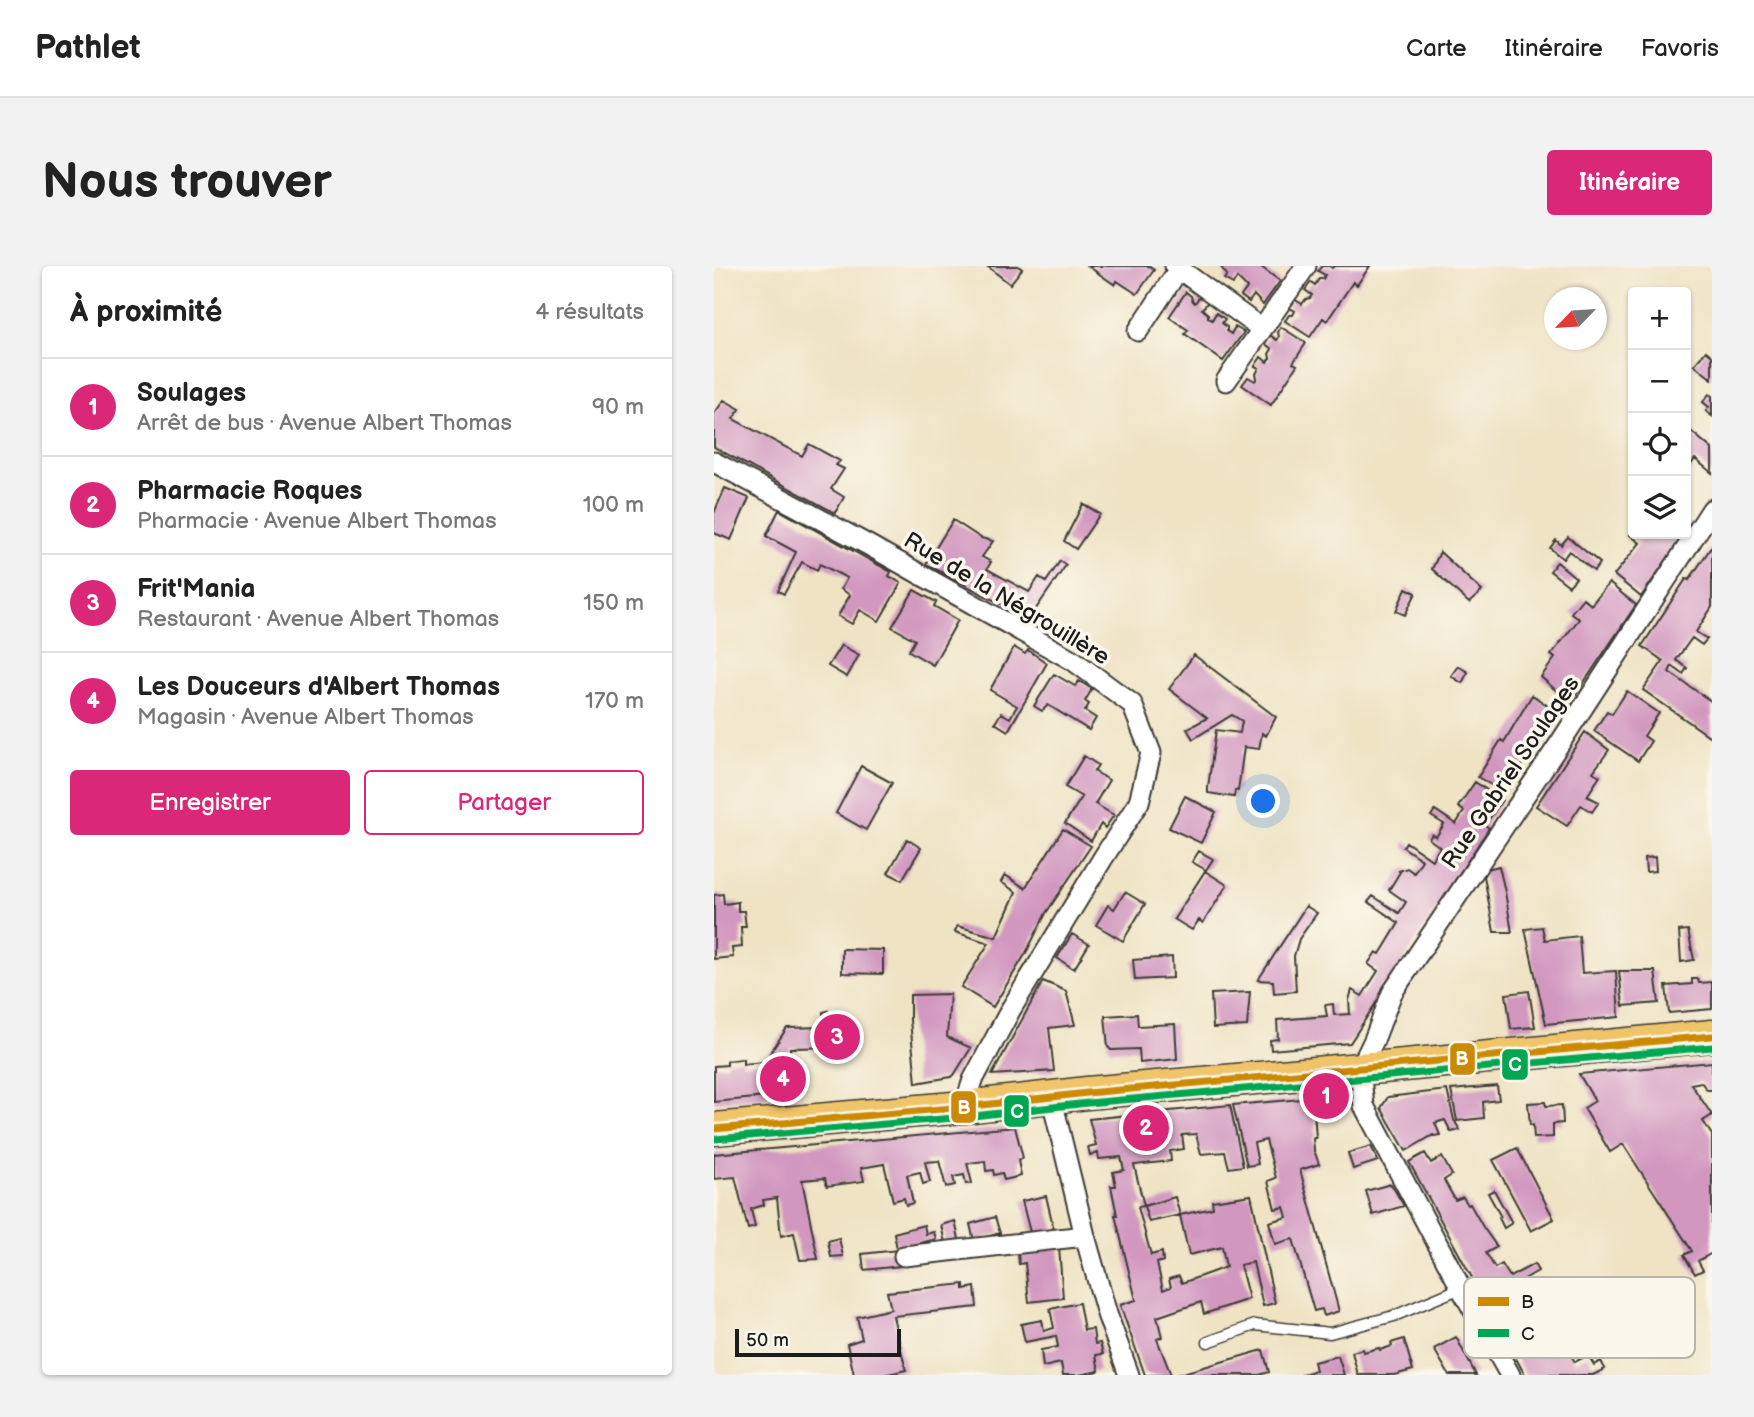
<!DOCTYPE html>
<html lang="fr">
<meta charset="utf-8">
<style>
:root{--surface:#fff;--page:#f2f2f2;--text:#222;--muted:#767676;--line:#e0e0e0;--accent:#db2777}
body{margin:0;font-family:"Balsamiq Sans",sans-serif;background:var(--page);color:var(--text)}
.controls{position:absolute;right:21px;top:21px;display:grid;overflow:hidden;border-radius:7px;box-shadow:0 2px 5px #0004}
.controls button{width:63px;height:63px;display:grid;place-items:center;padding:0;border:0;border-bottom:2px solid var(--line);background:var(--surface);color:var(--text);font:35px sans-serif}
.compass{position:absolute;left:830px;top:21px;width:63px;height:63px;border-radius:50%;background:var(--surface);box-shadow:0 2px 5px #0004;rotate:245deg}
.scale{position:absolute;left:21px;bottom:18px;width:166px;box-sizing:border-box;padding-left:7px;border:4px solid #1c1c1c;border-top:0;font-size:19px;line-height:24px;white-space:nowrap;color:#1c1c1c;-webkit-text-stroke:5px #fbf7ec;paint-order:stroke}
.you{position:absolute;left:550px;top:536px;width:24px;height:24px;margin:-18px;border:5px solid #fff;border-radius:50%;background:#1a73e8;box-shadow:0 0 0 10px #1a73e833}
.badge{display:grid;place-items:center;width:46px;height:46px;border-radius:50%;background:var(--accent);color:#fff;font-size:23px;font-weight:700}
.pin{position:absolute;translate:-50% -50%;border:4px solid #fff;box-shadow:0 2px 7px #0006}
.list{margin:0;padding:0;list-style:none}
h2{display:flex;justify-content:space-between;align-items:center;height:91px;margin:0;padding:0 28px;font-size:30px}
h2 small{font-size:23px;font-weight:400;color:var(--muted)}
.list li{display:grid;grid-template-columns:46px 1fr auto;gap:21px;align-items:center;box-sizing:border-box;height:98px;padding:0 28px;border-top:2px solid var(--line)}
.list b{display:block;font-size:26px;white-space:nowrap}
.list p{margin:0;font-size:23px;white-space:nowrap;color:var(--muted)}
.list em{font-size:23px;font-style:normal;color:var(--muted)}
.actions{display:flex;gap:14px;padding:21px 28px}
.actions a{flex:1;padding:16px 0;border:2px solid var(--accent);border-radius:7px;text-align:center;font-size:24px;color:var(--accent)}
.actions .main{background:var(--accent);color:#fff}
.icon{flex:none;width:38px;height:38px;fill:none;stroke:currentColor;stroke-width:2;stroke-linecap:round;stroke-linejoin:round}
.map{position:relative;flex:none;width:998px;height:1109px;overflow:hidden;border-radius:7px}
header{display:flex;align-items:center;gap:42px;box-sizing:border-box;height:98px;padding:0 35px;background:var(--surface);border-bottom:2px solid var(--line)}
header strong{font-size:33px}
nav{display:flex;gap:38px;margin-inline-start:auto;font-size:24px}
.intro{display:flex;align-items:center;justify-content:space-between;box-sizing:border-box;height:168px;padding:0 42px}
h1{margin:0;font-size:49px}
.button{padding:18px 32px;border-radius:7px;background:var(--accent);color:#fff;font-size:24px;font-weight:700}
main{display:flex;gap:42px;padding:0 42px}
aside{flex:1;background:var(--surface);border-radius:7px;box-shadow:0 2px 5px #0004}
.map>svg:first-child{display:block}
.building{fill:#d197bf}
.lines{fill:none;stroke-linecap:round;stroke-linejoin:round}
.service-casing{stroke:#3c3a35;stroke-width:13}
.minor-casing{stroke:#3c3a35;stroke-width:23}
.primary-casing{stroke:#3c3a35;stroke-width:35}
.service{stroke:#fff;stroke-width:10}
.minor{stroke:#fff;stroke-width:19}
.primary{stroke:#f0c469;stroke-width:32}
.bus-1-casing{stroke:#fbf7ec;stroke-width:12}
.bus-2-casing{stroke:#fbf7ec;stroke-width:12}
.bus-1{stroke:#cb8a06;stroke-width:7}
.bus-2{stroke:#00a651;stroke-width:7}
.labels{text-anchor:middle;stroke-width:7;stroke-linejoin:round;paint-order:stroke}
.street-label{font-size:23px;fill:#1c1c1c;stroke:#fbf7ec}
.key{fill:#fbf7ec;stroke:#b8b5ae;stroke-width:2}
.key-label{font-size:19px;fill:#1c1c1c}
.line-badge{stroke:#fbf7ec;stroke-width:2.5}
.badge-label{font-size:19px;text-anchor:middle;font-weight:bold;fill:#fff}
</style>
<header>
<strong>Pathlet</strong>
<nav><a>Carte</a><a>Itinéraire</a><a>Favoris</a></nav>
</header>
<div class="intro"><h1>Nous trouver</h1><a class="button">Itinéraire</a></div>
<main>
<aside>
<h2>À proximité<small>4 résultats</small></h2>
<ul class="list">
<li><span class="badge">1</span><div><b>Soulages</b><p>Arrêt de bus · Avenue Albert Thomas</p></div><em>90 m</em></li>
<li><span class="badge">2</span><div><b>Pharmacie Roques</b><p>Pharmacie · Avenue Albert Thomas</p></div><em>100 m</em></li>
<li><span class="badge">3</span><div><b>Frit'Mania</b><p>Restaurant · Avenue Albert Thomas</p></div><em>150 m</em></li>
<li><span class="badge">4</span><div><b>Les Douceurs d'Albert Thomas</b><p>Magasin · Avenue Albert Thomas</p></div><em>170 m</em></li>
</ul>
<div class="actions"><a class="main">Enregistrer</a><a>Partager</a></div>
</aside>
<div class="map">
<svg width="998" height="1109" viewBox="0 0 998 1109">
<rect width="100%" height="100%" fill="#fbf7ec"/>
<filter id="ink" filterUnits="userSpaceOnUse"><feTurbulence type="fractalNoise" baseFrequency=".0143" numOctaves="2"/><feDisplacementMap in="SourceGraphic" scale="14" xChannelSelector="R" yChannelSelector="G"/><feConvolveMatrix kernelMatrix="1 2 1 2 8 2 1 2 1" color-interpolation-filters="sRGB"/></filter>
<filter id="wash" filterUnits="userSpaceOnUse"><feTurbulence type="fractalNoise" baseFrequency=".00686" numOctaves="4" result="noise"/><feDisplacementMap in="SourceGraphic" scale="28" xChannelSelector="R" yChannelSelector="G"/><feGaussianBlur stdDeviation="1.57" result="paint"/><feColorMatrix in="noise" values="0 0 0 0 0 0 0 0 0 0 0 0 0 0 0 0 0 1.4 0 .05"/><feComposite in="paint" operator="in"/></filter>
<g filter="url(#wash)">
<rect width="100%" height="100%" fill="#efe3c4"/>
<g id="blocks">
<!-- building -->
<path class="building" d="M273 0H304L308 3 296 18Z
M374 0H435L440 4 423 28 403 15 401 19Z
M506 0H548L547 1 566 15 549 39 540 29 535 36 527 30 533 22 523 12 519 18 510 13 513 9Z
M608 0H615L618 2 620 0H656L643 19 639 16 613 55 609 52 596 71 571 55 575 49H579L581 45 574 41 580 33 588 38 592 33 596 32 598 29 591 24 597 16 601 19 605 13H609L611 9 604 5Z
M472 26 477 30 478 34 481 37 486 30 494 36 488 43 494 48V51L498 54 502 47 511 53 508 57 513 61V65L517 68 521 61 530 66 509 95 471 68 474 64 455 51Z
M567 61 592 77 579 97 583 99 557 139 528 119 534 111 541 115 543 112 542 108 545 102 541 100 547 91 553 96 556 92 555 88 558 83 550 77 556 69 563 74 565 71 564 66Z
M992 85 998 90V113L980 99Z
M995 128 998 130V150L992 145 995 141 989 136Z
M10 134 26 143 19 153 88 190 95 178 126 195 122 199 130 203 117 223 130 231 121 247 0 181V148Z
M972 161 998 183V207L981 193 972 205Z
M11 222 35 232 17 274 0 267V247Z
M369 238 386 248 362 283 350 275Z
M65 244 177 306 175 310 187 317 165 355 146 344 138 358 124 350 136 329 127 323 133 312 106 298 103 304 88 296 70 328 64 325 82 286 52 270Z
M239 254 267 272 279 275 268 291 277 296 273 303 315 326 325 311 332 316 346 295 352 299 315 353 212 298Z
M919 264V268H970L927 331 900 309 926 277 916 269Z
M854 271 886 297 880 305 855 285 849 293 836 282 842 274 847 279Z
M998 280V341L982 366 993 373 988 379 978 372 962 394 973 402 969 408 958 400 955 406 998 436V472L929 424 949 395 928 380 972 313 975 314Z
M726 286 768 325 755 337 718 303Z
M843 296 862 312 855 320 836 305Z
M895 317 922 339 856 437 827 411 841 392 837 389 865 353 857 347 869 332 877 339Z
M692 322 702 327 691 349 682 345Z
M200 324 222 336 220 340 244 354 219 399 195 385 201 374 178 361Z
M127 379 145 389 133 411 114 400Z
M300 381 311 388 314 384 333 397 294 465 281 457 287 447 296 452 303 440 276 424Z
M480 389 562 451 552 470 548 467 545 483 530 481 524 525 521 524 520 531 494 527V521L502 464 526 467 528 455 518 449 479 473 473 463 493 452 455 423Z
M744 400 754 406 748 417 737 410Z
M340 408 361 420 365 415 378 423 371 435 375 438 371 445 382 452 375 464 334 439 328 445 320 440Z
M913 425 945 447 930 470 937 475 924 495 880 465 893 445 898 448Z
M818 429 843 446 790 527 764 511 787 474 790 476Z
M871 466 895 484 879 506 886 510 873 530 885 536 878 546 867 539 853 560 822 540Z
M370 490 384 499 380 505 395 514 381 538 400 549 391 562 387 558 377 575 351 557 368 531 351 521Z
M147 500 178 517 152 564 122 547Z
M761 516 788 534 771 559 775 562 636 777 557 784 556 774 564 773 563 754 613 750 611 739 619 738 620 749 636 748 635 734 638 724 648 730 664 705 654 698 662 686 666 688 685 657 654 636 659 630 685 647 692 636 675 624 686 606 685 605 693 602 700 607 708 594 689 581 692 576 718 594 726 581 715 573 718 568 722 571 730 558 717 550 721 544 742 558 750 545 744 541Z
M471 530 502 546 487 577 455 562Z
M349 563 377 580 332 647 312 687 279 741 247 721 275 677 241 666 243 660 282 671 302 626 287 616 291 609 311 622Z
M193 573 207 582 188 614 174 607Z
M485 585 499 593 492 604 478 596Z
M941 591 942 605 932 606 931 592Z
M785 600 791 626 798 666H780L769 604Z
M491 605 513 619 489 657 485 654 478 664 460 653Z
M411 626 431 638 409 675 382 659 394 639 400 643Z
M9 628 10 638 24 636V645H30L32 661H27L28 681 18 682 19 691 0 693V629Z
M592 640 603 647 585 673 580 690 582 725 560 727 559 715 544 714Z
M828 661 831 674 865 670 868 707 902 705 905 751 832 758 811 663Z
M974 664 980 694 967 696 965 665Z
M358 668 375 678 360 703 343 692Z
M128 683 169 684V708L128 707Z
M458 691 459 712 421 714 419 694Z
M905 705H941L945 737 909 740Z
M978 713H984L985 717 998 716V743L955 747 952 720 978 718Z
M329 715 352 725 361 759 335 762 340 805 278 809Z
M815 725 821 761 797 763 792 728Z
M536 726 533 760 499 762 497 728Z
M236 728 233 771 257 782 240 809 237 811 202 817 196 754V729Z
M114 745V753L129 752 130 781 76 782V814L70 826 52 827V831L0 836V800L13 799V795L29 793V798L50 796 73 762 110 761 109 746Z
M423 748 424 760 461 758 463 793 426 797 425 783 397 784 394 781 391 750Z
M998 796V824H993L987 816 977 818 998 849 989 855 998 869V987L984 995 989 1004 981 1008 970 989 978 985 909 878 896 886 870 842 881 835 865 808Z
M783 820 785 834 769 836 770 852 743 855 737 824Z
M733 824 740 854 746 864 737 866 731 854 721 857 726 869 720 870 719 869 692 885 667 842 674 831Z
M599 832 602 872H599L600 884 605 898 586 904 625 1045 610 1050 608 1043 600 1045 579 973 561 978 555 956 573 951 570 941 561 943 554 915 562 912 552 874 540 877 544 898 533 900 519 839Z
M831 836 832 840 848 839 849 857 839 858V871L820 872 819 859H816L814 837Z
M516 839 529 900 515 902 511 886 487 888 482 868 468 869 470 883 456 885 457 895 420 899 430 940 424 941 437 989 448 986 449 995 443 997 449 1024 457 1021 455 1013 465 1010 468 1017 512 1001 508 981 475 989 466 949 499 942 498 935 537 929 561 1037 549 1040 539 996 526 999 535 1033 490 1048 487 1036 443 1051 448 1071 443 1073 457 1109H431L406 1039 422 1034 401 949H403L397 920H402L399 906 410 904 407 891 385 893 384 887 376 889 374 881 382 879 375 853Z
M301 861 309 892 304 894 307 910 290 914 288 907 280 909 279 904 272 905 271 895 253 897 258 917 252 918 250 909 239 911 241 919 232 921 225 895 211 896 216 916 209 918 206 906 193 909 199 937 192 939 190 932 179 935 170 898 147 902 150 915 113 920 111 912 88 914 104 993 86 994 80 967 67 970 63 932 49 934 50 939 37 943 41 961 34 963 21 911 0 913V888Z
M657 880 664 895 639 903 634 887Z
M803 882 840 953 817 965 779 894Z
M711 887 717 897 728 891 738 909 730 914 741 934 749 931 754 939 756 938 769 961 783 981 772 987 781 1002 788 998 796 1011 820 998 824 1005 800 1019 807 1031 824 1024 827 1029 830 1027 834 1034 815 1045 824 1063 832 1059 835 1065 828 1069 830 1074 864 1057 873 1072 853 1083 861 1096 874 1089 880 1099 887 1095 891 1103 879 1109H811L695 896Z
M677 918 690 940 659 949 652 925Z
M780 924 798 957 790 962 785 952 787 951 774 927Z
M332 930 341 968 317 970 308 935Z
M461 931 466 949 435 956 430 940Z
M281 951 286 967 260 975 256 958Z
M241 955 245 973 231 977 227 959Z
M210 959 212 968 220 966 222 973 183 983 180 967Z
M125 972 129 990 117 991 114 975Z
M345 981 349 1032 315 1036 311 997 305 998 304 986Z
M184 984 186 1000 150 1004 148 988Z
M250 1018V1023L261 1021 263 1041 179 1050 192 1104 170 1109H140L133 1078 148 1073 143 1051 177 1043 173 1026Z
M365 1037 370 1064 379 1063 381 1078 386 1077 389 1088 382 1089 385 1105 364 1109H349L347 1097 329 1101 327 1084 344 1081 342 1070 311 1076 307 1058 328 1054 330 1065 340 1062 336 1043Z
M742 1071 762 1109H735L720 1083Z
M690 1073 699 1104 680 1109H644L638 1086 649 1083 650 1086 665 1082 666 1084 678 1080 677 1077Z
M549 1084 555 1106 545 1109H462Z
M624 1090 630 1109H587L602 1104 600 1096Z"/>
</g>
</g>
<g filter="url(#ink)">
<use href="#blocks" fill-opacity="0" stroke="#3c3a35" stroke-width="2"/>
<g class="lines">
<!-- service casing -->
<g class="service-casing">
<path id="service" d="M494 1076 541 1059 616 1067 680 1050 747 1022"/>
</g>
<!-- minor casing -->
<g class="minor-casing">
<path id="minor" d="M461 0 548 63
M424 65 465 3
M512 115 592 0
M0 196 156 280 360 395 418 438 437 487 425 536 389 592 297 743 259 814 250 841
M337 830 371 970 393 1048 415 1109
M190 990 371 970
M796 1109 747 1022 650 840 646 803 660 774 678 727 846 477 998 243"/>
</g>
<!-- primary casing -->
<g class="primary-casing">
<path id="primary" d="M0 863 250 841 373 827 680 800 998 770"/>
</g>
<!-- service -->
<use href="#service" class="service"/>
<!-- minor -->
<use href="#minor" class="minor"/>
<!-- primary -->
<use href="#primary" class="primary"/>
<!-- bus-1 casing -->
<g class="bus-1-casing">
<path id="bus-1" d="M0 863 250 841 373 827 998 770"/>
</g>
<!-- bus-2 casing -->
<g class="bus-2-casing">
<path id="bus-2" d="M1 873 251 851 374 837 998 781"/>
</g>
<!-- bus-1 -->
<use href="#bus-1" class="bus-1"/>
<!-- bus-2 -->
<use href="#bus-2" class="bus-2"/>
</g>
</g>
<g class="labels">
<!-- street labels -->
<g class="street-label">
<text transform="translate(293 332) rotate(31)" y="8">Rue de la Négrouillère</text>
<text transform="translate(796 506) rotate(-56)" y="8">Rue Gabriel Soulages</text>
</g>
</g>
<!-- legend -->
<rect x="750" y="1011" width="231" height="81" rx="10" class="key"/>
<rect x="764" y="1031" width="31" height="9" fill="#cb8a06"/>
<rect x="764" y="1063" width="31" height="8" fill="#00a651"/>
<g class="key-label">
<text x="807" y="1042">B</text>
<text x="807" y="1074">C</text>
</g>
<g class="line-badge">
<rect x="735" y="776" width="27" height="34" rx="7" fill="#cb8a06"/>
<rect x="787" y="782" width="28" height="33" rx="7" fill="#00a651"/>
<rect x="236" y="824" width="27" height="34" rx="7" fill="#cb8a06"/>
<rect x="289" y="828" width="27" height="34" rx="7" fill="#00a651"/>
</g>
<g class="badge-label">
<text x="748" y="799">B</text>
<text x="801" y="805">C</text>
<text x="250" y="848">B</text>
<text x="303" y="852">C</text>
</g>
</svg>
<div class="controls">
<button>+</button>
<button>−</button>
<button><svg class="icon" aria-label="locate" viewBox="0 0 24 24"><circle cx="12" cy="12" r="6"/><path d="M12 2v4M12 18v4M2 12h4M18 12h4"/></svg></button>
<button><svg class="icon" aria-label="layers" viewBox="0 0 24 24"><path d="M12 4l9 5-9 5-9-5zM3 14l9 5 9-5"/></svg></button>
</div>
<svg class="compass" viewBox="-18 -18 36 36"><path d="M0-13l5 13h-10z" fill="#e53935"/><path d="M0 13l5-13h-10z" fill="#767676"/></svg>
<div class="scale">50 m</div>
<div class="you"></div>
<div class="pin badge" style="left:612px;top:830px">1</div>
<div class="pin badge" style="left:432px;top:862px">2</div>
<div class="pin badge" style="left:123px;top:771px">3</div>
<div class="pin badge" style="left:69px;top:813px">4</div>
</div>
</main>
